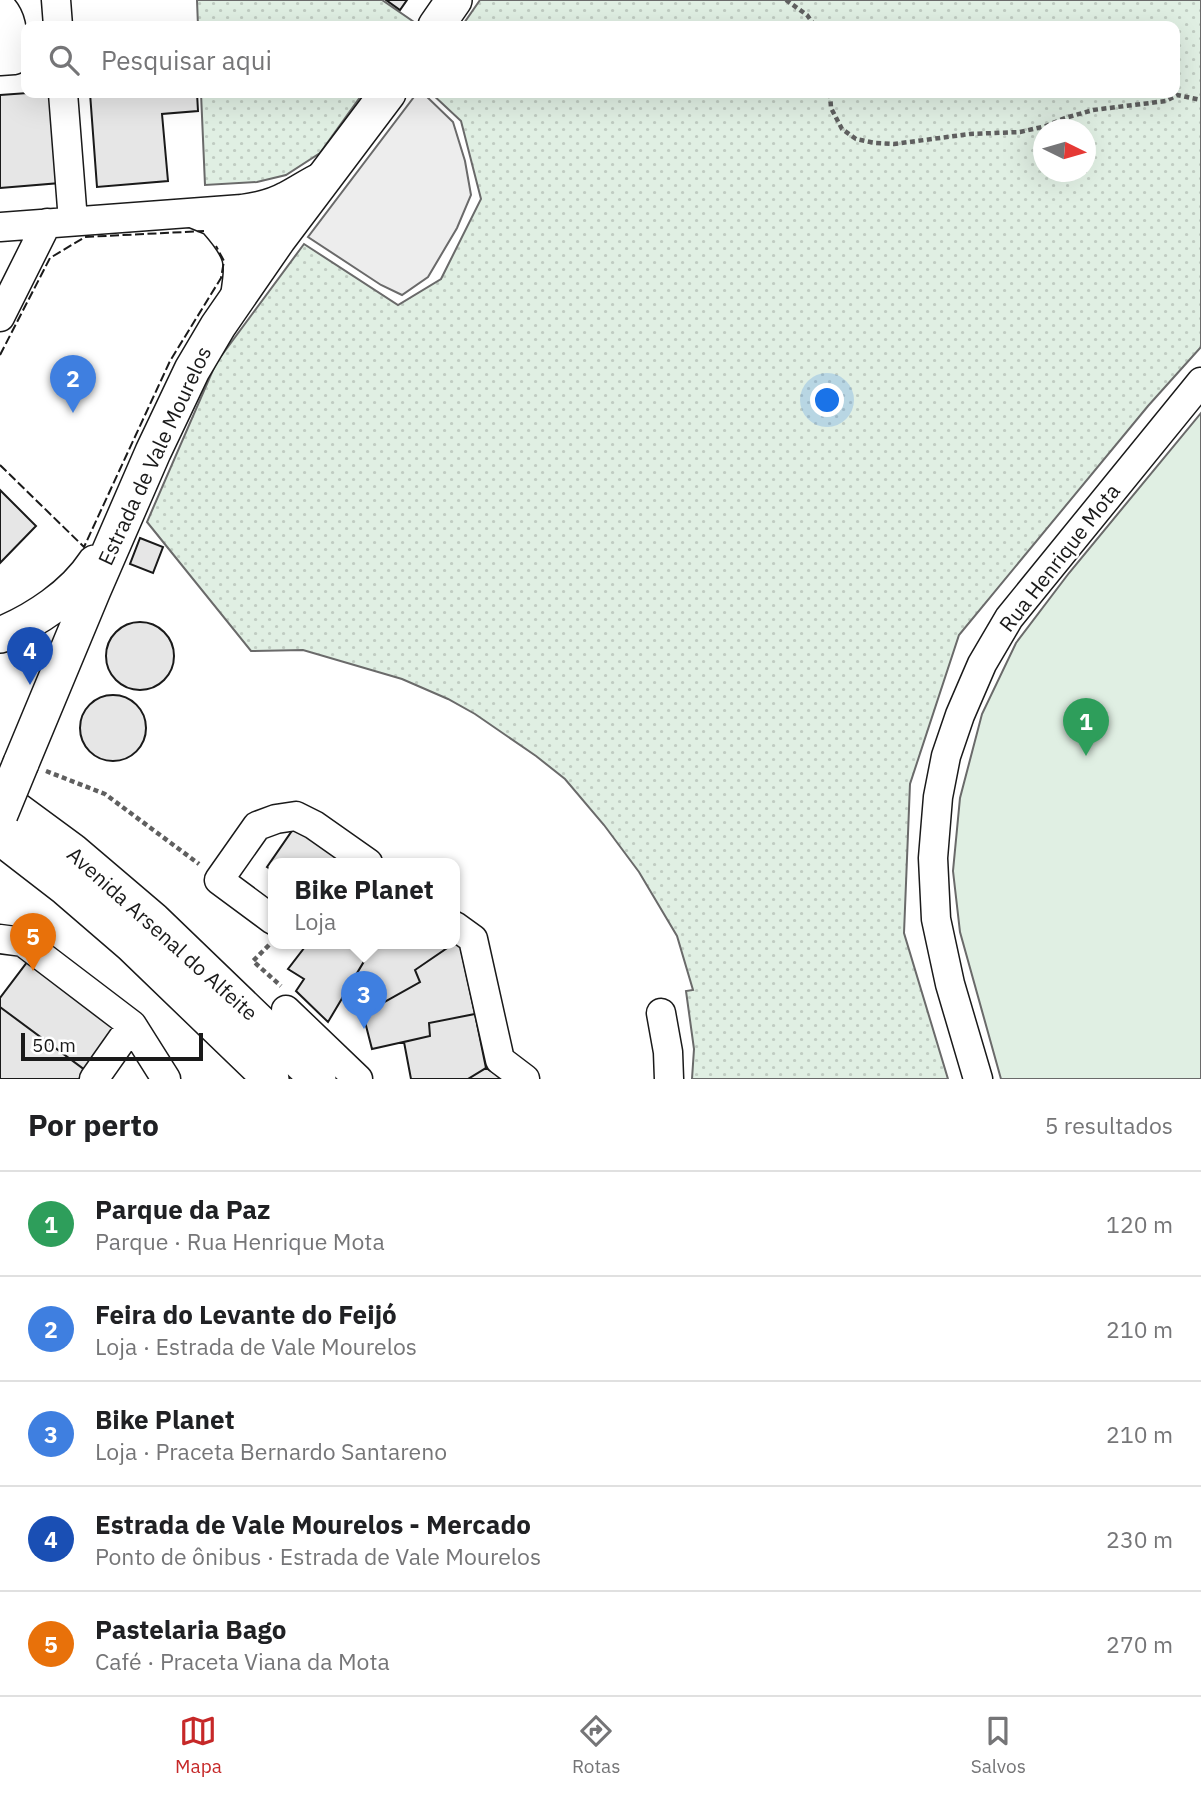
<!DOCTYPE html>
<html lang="pt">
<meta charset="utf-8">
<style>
:root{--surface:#fff;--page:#f6f6f6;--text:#202124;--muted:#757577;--line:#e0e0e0;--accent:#c62828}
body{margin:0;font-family:"IBM Plex Sans",sans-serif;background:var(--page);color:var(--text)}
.compass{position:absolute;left:1033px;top:119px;width:63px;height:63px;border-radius:50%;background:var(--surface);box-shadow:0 7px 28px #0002;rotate:95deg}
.scale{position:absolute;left:21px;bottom:18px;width:182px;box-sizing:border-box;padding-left:7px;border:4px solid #1a1a1a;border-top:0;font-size:19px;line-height:24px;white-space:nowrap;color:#1a1a1a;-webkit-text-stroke:5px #fff;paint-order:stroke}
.you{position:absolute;left:828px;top:401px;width:24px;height:24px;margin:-18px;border:5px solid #fff;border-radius:50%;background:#1a73e8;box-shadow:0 0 0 10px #1a73e833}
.badge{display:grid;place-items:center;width:46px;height:46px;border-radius:50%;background:var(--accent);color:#fff;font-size:23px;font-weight:700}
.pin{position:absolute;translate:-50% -58px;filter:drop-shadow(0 2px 4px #0008)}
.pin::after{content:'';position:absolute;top:37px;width:24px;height:21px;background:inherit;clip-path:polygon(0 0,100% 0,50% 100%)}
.popup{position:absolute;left:268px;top:858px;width:192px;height:91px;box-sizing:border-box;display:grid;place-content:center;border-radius:14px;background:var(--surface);filter:drop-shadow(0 2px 5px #0005);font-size:23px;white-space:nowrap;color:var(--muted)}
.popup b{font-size:26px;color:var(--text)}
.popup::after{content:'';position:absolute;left:50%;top:100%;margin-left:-14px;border:14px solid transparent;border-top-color:var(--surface)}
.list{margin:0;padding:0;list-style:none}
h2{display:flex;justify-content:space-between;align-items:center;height:91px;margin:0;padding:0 28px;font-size:30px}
h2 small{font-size:23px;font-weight:400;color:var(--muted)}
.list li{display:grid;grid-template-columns:46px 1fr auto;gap:21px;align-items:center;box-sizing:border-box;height:105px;padding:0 28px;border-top:2px solid var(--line)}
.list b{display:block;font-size:26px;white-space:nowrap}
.list p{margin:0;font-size:23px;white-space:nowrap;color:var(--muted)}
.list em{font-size:23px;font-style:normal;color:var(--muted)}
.icon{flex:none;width:38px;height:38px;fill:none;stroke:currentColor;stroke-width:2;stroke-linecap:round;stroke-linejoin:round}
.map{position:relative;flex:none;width:1201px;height:1079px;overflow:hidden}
.search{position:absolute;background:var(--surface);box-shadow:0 7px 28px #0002;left:21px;right:21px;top:21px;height:77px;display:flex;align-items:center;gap:18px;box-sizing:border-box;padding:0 24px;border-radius:14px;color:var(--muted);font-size:26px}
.sheet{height:616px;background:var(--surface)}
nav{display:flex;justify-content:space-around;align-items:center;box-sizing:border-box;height:98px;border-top:2px solid var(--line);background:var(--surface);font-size:19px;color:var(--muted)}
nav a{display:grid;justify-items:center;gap:4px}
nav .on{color:var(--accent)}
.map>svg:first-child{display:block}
.grass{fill:url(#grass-dots);stroke:#6a6a6a;stroke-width:2;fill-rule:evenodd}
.green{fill:#e0efe3;stroke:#6a6a6a;stroke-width:2}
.parking{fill:#ededed;stroke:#6a6a6a;stroke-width:2}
.building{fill:#e6e6e6;stroke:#1a1a1a;stroke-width:2}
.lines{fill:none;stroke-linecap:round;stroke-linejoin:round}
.minor-casing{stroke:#1a1a1a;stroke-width:31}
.major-casing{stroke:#1a1a1a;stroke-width:38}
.path{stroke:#5f5f5f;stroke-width:4.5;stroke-dasharray:5 3.5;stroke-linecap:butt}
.minor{stroke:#fff;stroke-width:28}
.major{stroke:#fff;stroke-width:35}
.major-bridge-casing{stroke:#1a1a1a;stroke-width:38;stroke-linecap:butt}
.major-bridge{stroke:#fff;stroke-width:35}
.fence{stroke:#1a1a1a;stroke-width:2;stroke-dasharray:9 3.5;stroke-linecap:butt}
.labels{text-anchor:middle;stroke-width:5;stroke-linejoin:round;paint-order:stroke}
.street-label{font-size:21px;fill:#1a1a1a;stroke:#fff}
</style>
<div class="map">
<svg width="1201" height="1079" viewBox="0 0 1201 1079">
<defs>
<pattern id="grass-dots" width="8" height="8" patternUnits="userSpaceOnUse" patternTransform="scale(1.75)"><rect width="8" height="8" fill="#e0efe3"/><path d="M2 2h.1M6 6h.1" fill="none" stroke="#c0ccc2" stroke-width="1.8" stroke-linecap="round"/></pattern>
</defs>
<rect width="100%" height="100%" fill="#fff"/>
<!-- grass -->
<path class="grass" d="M197 0H382L414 22 411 26H198Z
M480 0H1201V347L1148 406 959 635 910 784 904 933 948 1079H692L694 1049 686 991 693 990 677 936 639 872 604 825 565 779 536 756 475 714 448 699 402 679 303 650 251 651 147 522 216 363 304 244 398 305 441 279 481 199 461 121 431 93H1175V26H462ZM1044 130H1086V172H1044Z
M201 93H363L320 153 286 175 257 182 205 185Z"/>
<!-- green -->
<path class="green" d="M1201 413V1079H1001L960 932 953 871 960 798 982 714 1016 643 1069 573Z"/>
<!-- parking -->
<path class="parking" d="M417 93H423L453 122 465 161 471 195 457 228 428 277 402 295 381 285 308 237Z"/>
<!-- building -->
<path class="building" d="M386 0H407L400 10Z
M28 93H53L60 183 0 188V95Z
M90 93H197L198 111 162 114 168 181 97 187Z
M0 490 36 526 0 563Z
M140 538 163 547 153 573 130 564Z
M106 656a34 34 0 1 1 68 0a34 34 0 1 1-68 0Z
M80 728a33 33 0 1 1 66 0a33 33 0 1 1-66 0Z
M296 825 347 863H273V871L267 867Z
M459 940 475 1014 429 1023 430 1036 372 1049 363 1014 420 982 415 970Z
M459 940 415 970 420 982 363 1014 342 998 375 943H455Z
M308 943H375L328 1022 296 991 304 979 288 969Z
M31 957 120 1021 85 1070 0 1007V998Z
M0 1007 85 1070 79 1079H0Z
M475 1014 486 1068 468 1079H411L404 1042 430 1036 429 1023Z
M486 1068 503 1079H468Z"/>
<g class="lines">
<!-- minor casing -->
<g class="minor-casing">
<path id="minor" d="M56 0 58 26
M0 6C15 18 12 42 14 60L0 61
M63 93 73 221
M242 209C257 207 272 204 286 196 298 190 309 182 322 176
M214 223C243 256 240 262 234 303
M0 227 242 209C262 216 271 217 278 239L264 242 192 213
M0 317 47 223
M273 920 219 880 257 826 276 819 296 816 314 825 368 863
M455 926 473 939 500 1060 525 1079
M0 939 23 942 132 1025 94 1079
M286 1010 358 1079
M661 1013 668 1052 669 1079
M132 1025 166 1079
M978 1079 950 984 936 919 933 858 938 797 946 756 960 715 982 664 1009 618 1201 382"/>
</g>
<!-- major casing -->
<g class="major-casing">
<path id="major" d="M436 26 454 0
M0 635C35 621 74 595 95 563
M21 763 93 590 153 452 192 370 218 326 278 239 388 93
M0 798 72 851 153 920 318 1079
M0 837 66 888 131 944 271 1079"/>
</g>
<!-- path -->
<path class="path" d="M786 0 807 15 815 26
M830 93 831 108 842 129 856 139 875 143 894 144 970 134 1020 132 1046 126 1065 118 1093 110 1166 101 1177 95 1201 100
M46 771 105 794 199 864
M269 945 253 961 281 986"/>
<!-- minor -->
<use href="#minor" class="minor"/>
<!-- major -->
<use href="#major" class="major"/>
<!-- major-bridge casing -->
<g class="major-bridge-casing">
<path id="major-bridge" d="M0 814 21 763"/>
</g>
<!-- major-bridge -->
<use href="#major-bridge" class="major-bridge"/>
<!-- fence -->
<path class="fence" d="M0 355 50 258 85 237 204 231
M0 465 84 547 170 361 221 278 224 261 216 246"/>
</g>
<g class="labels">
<!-- street labels -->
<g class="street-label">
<text transform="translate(155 456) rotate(-65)" y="7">Estrada de Vale Mourelos</text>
<text transform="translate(1060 558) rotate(-52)" y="7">Rua Henrique Mota</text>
<text transform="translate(162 934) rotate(42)" y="7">Avenida Arsenal do Alfeite</text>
</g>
</g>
</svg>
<svg class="compass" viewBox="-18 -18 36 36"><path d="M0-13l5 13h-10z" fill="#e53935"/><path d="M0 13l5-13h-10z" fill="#757577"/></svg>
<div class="scale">50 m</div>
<div class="you"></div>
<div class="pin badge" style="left:1086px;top:756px;background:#2e9e5b">1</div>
<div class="pin badge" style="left:73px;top:413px;background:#3f7fe0">2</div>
<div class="pin badge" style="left:364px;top:1029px;background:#3f7fe0">3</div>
<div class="popup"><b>Bike Planet</b>Loja</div>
<div class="pin badge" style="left:30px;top:685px;background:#1a4fb4">4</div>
<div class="pin badge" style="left:33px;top:971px;background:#e8710a">5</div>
<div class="search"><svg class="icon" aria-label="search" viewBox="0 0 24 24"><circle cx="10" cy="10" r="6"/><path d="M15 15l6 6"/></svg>Pesquisar aqui</div>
</div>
<section class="sheet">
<h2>Por perto<small>5 resultados</small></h2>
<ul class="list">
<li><span class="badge" style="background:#2e9e5b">1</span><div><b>Parque da Paz</b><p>Parque · Rua Henrique Mota</p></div><em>120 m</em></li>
<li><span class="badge" style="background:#3f7fe0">2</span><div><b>Feira do Levante do Feijó</b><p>Loja · Estrada de Vale Mourelos</p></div><em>210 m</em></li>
<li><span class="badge" style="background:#3f7fe0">3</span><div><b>Bike Planet</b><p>Loja · Praceta Bernardo Santareno</p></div><em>210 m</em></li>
<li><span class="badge" style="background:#1a4fb4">4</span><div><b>Estrada de Vale Mourelos - Mercado</b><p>Ponto de ônibus · Estrada de Vale Mourelos</p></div><em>230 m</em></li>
<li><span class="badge" style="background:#e8710a">5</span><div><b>Pastelaria Bago</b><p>Café · Praceta Viana da Mota</p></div><em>270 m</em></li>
</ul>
</section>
<nav>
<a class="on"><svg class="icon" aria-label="map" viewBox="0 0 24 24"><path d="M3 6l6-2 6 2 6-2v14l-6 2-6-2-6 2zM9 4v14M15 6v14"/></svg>Mapa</a>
<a><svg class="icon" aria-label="directions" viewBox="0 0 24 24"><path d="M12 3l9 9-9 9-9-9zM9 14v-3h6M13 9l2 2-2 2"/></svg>Rotas</a>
<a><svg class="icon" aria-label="saved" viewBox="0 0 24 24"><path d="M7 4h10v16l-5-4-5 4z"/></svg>Salvos</a>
</nav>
